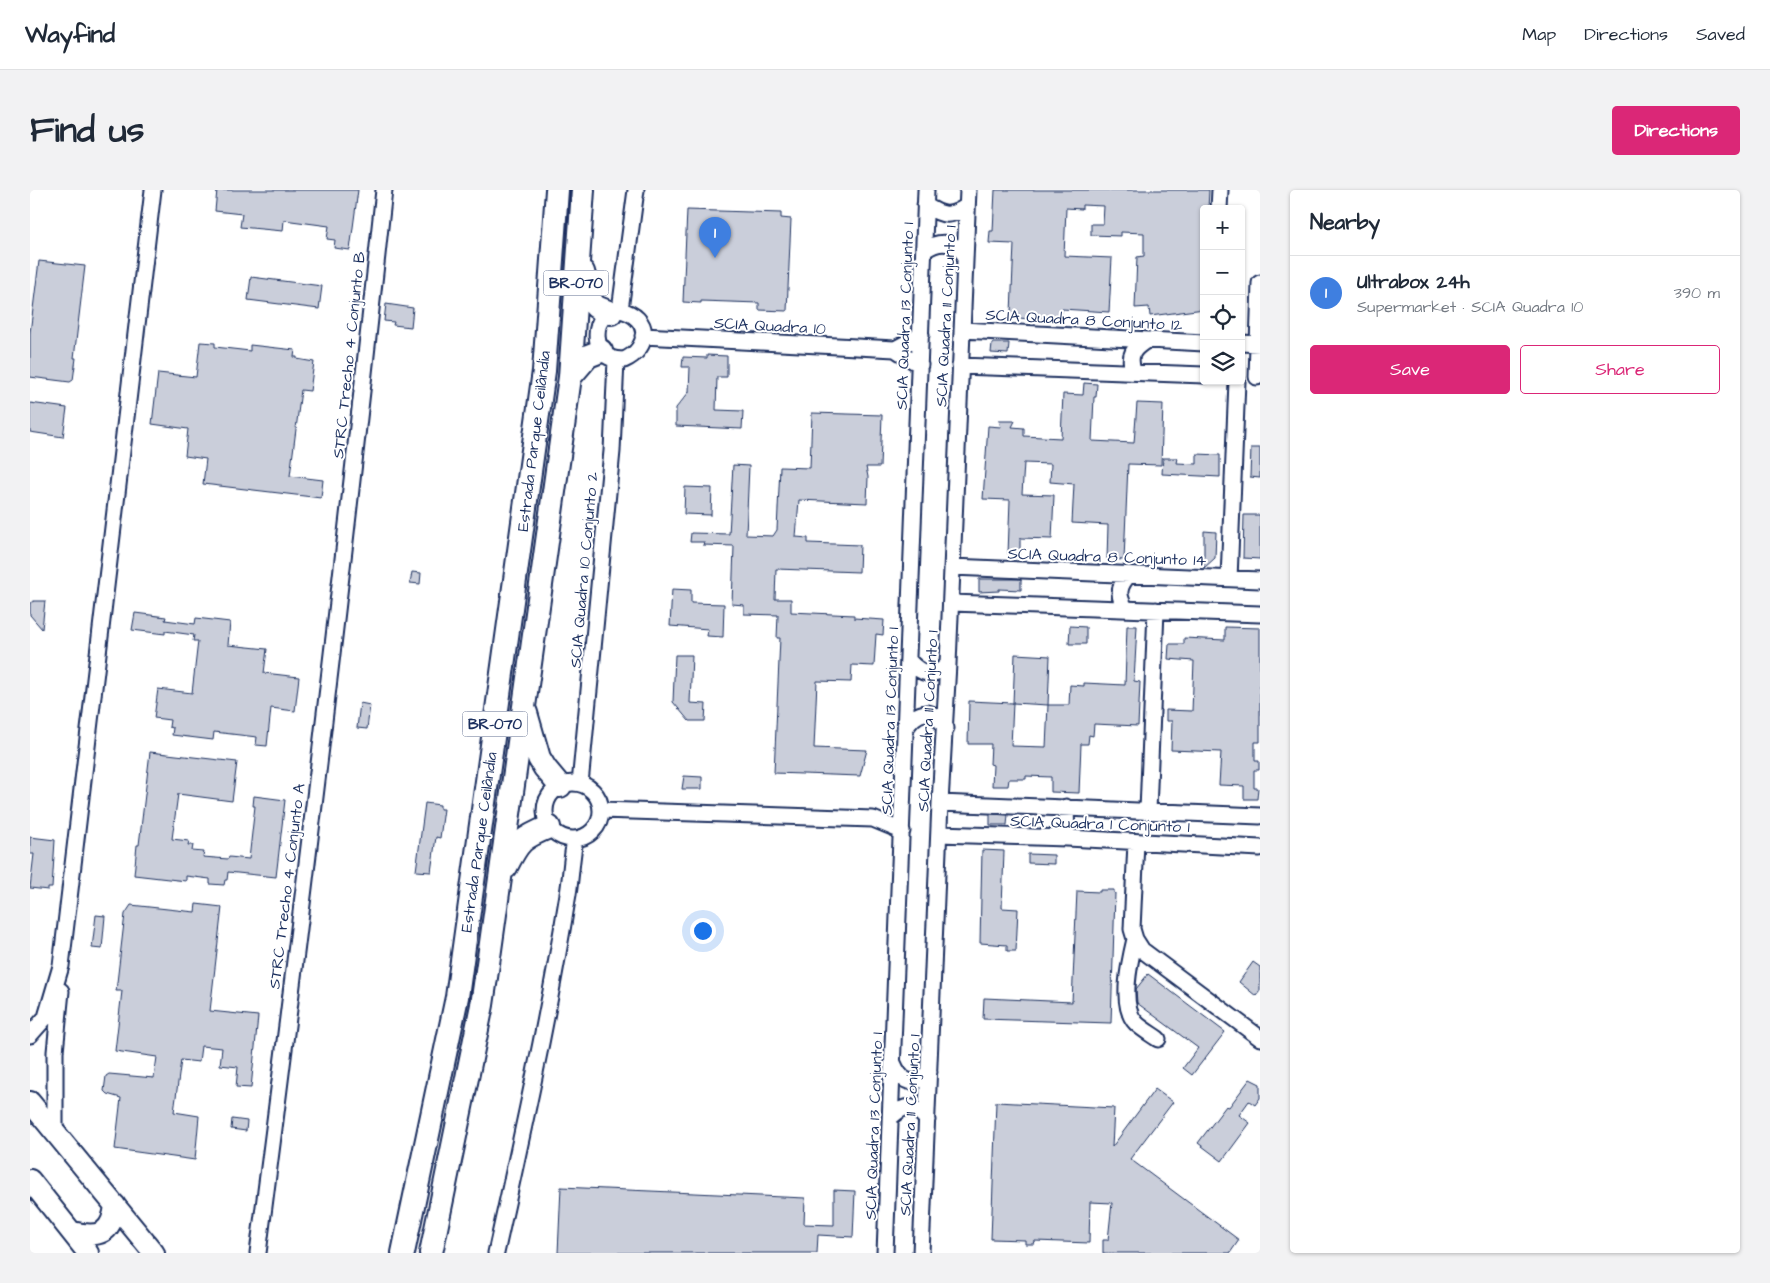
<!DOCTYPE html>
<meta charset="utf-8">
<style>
:root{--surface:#fff;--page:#f2f2f3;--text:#1f2937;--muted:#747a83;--line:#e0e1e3;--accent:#db2777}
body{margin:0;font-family:"Architects Daughter",sans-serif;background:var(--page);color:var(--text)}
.controls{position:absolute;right:15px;top:15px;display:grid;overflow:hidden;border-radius:5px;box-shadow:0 1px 4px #0004}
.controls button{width:45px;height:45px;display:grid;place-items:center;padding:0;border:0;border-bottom:1px solid var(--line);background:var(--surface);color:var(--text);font:25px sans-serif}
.you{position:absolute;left:672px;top:740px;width:18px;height:18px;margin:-12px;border:4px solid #fff;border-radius:50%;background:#1a73e8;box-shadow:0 0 0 8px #1a73e833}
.badge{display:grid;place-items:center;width:32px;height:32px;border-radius:50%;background:var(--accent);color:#fff;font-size:16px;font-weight:700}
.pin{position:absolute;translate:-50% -41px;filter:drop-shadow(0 1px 2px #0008)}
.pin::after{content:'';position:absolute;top:26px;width:18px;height:15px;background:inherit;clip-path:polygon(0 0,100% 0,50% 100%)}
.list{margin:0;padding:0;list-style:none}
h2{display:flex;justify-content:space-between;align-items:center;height:65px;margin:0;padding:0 20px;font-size:21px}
h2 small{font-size:16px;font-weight:400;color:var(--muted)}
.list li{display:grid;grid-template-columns:32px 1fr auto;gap:15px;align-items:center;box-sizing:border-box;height:75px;padding:0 20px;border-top:1px solid var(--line)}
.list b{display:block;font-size:19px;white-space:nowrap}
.list p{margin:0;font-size:16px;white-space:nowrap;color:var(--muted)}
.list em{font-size:16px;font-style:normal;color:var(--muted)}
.actions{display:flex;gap:10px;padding:15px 20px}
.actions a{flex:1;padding:11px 0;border:1px solid var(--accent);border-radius:5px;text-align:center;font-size:18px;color:var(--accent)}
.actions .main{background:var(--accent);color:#fff}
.icon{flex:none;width:28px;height:28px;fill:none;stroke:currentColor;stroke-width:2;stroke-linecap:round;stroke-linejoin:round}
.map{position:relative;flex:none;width:1230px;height:1063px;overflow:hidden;border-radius:5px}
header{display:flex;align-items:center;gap:30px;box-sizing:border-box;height:70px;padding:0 25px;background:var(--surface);border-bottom:1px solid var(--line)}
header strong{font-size:24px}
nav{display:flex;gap:28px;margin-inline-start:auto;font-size:18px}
.intro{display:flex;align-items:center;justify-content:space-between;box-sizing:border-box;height:120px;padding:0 30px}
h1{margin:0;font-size:35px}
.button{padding:12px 22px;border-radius:5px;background:var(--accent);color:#fff;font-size:18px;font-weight:700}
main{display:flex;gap:30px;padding:0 30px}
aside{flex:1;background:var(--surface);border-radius:5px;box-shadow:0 1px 4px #0004}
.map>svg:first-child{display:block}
.building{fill:#caceda;stroke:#1b2f5e;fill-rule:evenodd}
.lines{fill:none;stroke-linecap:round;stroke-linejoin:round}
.minor-casing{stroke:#1b2f5e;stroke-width:19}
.major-casing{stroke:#1b2f5e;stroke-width:24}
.highway-casing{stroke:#1b2f5e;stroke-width:26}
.minor{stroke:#fff;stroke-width:15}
.major{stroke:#fff;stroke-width:20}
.highway{stroke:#fff;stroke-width:22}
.labels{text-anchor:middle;stroke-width:4;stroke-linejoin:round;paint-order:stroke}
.shield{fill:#fff;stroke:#5f6d8e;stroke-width:1}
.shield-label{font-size:15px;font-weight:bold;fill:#1b2f5e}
.street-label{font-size:16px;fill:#1b2f5e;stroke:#fff}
</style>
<header>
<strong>Wayfind</strong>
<nav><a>Map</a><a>Directions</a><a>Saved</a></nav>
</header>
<div class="intro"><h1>Find us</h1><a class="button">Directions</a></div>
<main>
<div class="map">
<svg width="1230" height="1063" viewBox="0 0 1230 1063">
<rect width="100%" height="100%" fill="#fff"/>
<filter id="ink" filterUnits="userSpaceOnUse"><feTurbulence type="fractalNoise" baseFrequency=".02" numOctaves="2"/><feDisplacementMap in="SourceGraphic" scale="10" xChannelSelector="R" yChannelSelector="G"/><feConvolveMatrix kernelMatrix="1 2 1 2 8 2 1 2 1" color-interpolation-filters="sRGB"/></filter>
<g filter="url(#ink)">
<!-- building -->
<path class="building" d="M187 0H328L320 60 304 58 305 50 297 49 299 36 254 30 253 41 210 37 212 24 185 21Z
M965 0H1179L1178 19H1174V119L1120 126 1119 117 1105 118 1107 67 1114 66V43L1091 42V46L1061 45V34H1073L1074 16 1052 15V19L1036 18 1034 66 1082 68 1079 122 1032 119 1031 131 988 128V123H981L984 54 959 53 960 41H963Z
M657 20 751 23V28L761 29 757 121 729 120V113L671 111V113L653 112Z
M9 71 55 76 44 168H46L43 190 40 192 0 187V143Z
M221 87 292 96 289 119 218 110Z
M356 114 383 118 381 137 363 135 364 132 354 131Z
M170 152 185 153V157L220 161V155L265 160 264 167H267V169L284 172 280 201 271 200 260 286 293 290 291 308 173 294 176 269 155 266 158 239 122 234 128 183 166 187Z
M962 153H979L978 164 961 163Z
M677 165 697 166V187H687L686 220 713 221 712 239 646 236V218L659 202 660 177H652L653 167 677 168Z
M1054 193 1067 194 1066 207H1064L1062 251 1104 253 1107 213 1133 214 1131 275 1098 274 1094 370 1077 369 1078 335 1042 333 1044 294 1020 292 1021 274 994 273 992 304 1024 305 1022 349 990 348V364H978L980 310 953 309 958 236 971 237 969 231H985L982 237 994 238V246L1031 248 1033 204 1053 205Z
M0 213 37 218 33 247 0 242Z
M782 223 852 225 850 277H836L838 287 837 313 769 310 766 347 778 348V353L830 355 829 382 746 379 745 409H761V422L824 425V428L854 430 853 445 846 444 844 476 822 475 821 492 787 491 784 558 837 560 830 586 744 583 750 448H747L748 425 714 424V415L702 414 704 356 673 355 674 352H660L661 343 699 344 703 275 719 276 716 345 743 346 747 340 750 277 780 278Z
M1221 258H1230V288L1220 287Z
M1167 264 1190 265V287L1132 284 1133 268H1148L1147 273 1167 274Z
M655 297 682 298 681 325 654 324Z
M1214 325H1230V369L1213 368Z
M1174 341 1186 342 1185 368 1174 378Z
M382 382 391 383 390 394 380 393Z
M949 389H991V400L969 399V401L949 402Z
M642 399 661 400V413L694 414 693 447 677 446 678 439 640 436Z
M4 411H15L12 439 0 425V413Z
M105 423 136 427 135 430 165 434 166 428 200 432 198 455 237 459 234 483 269 487 265 521 241 518 237 556 226 555 227 547 184 542 183 550 142 545 143 538 139 537 140 530 124 528 128 499 162 503 168 451H163L164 445 135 441V444L102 440Z
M1040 436 1056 437V454H1039Z
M1097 436H1107L1104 491 1110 492 1108 536 1064 534 1063 546 1059 545 1058 554H1051L1049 603 1021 602V587L996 586V589H979L978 596H962L963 575 960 574 961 554H938L939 511 983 513 985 464 1020 466 1018 515H1039L1040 495 1054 496V493L1095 495ZM983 513 1018 515 1016 557 981 556Z
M1195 437 1230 438V552H1225V571H1229V580H1224V598H1228L1227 609H1214V596L1189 595 1191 562 1141 560 1142 531H1136V520L1162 521 1164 471 1138 469 1139 454H1154V448L1195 450Z
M645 465H662L660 513 676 514 675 531H659L643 512Z
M330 513 340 515 337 539 327 538Z
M120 562 207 572 202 611 148 604 142 649 159 651 158 655H163L162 661 174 662 173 667 198 669 199 667 219 669 225 616H223L224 606 255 610 246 687 198 682 197 690H195L194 695 180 694V689L156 686V691L104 685 107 655H109Z
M654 586 672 587V599H652Z
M395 613 410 615V619H414L410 648 406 647 401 682 386 681Z
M960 624 978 625 977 635H960Z
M0 647 25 650 22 698H18V700L0 698 4 664H0Z
M952 660 974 661 972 718 988 719 986 761H977V755L950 753Z
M998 664 1024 665V674L998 673Z
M1070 700H1084V703H1085L1081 833 953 829 954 808 1042 812 1047 701 1070 702Z
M166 714 192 717 180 821 228 826 221 898 206 897 208 877 190 875 192 858 171 856 169 872 151 870 144 922 169 926 165 970 85 959 91 908 77 904 74 901 76 886 79 884 124 888 127 867 85 861 92 801H86L95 724 101 715 165 722Z
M66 725 75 726 72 759 62 758Z
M1223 772 1230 777V801L1226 806 1209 792Z
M1118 784 1195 842 1162 885 1153 878 1168 858 1107 813 1106 799Z
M1220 889 1230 894V908L1225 915 1219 911 1209 925 1220 933 1192 971 1168 953 1196 916 1199 917Z
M1125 899 1143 912 1100 969 1209 1050 1200 1063H1073V1050H1078L1082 1013 1060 1012 1059 1053 1005 1051 1004 1054H995V1050L961 1049 966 912 1084 918 1082 957Z
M202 929 217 931 216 941 201 939Z
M531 997 775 1008 774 1034 804 1035V1000L825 1001 823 1047 788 1045 787 1063H528Z"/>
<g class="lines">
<!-- minor casing -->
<g class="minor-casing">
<path id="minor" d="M895 15C912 26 920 28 937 16
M1189 19 1190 0
M895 60C909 50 924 51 935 65
M590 120C621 127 621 158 594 170 589 170 584 170 579 167 565 161 563 135 575 126 580 122 585 121 590 120Z
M590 120 606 0
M932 140 1174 153
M613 146 865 159 890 175
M1211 153 1230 154
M865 159 891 145
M930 176 1174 185
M1103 181C1098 164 1103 159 1117 150
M1227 187 1230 93
M922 377 1230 390
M1199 389 1207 191
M921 413 1230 424
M1096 419C1087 406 1088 396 1099 385
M879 471C892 485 904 489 918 474
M875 539C888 519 902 517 916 538
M515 621a28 28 0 1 1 56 0a28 28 0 1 1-56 0Z
M550 594 582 261 586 170
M910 613 1230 626
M1036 617 1037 648
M571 620 843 629 872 641
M1118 621 1126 420
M909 644 1037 648 1230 658
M1106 652 1102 739 1105 749 1112 760 1230 848
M1105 749C1100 770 1089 816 1106 833 1112 839 1121 844 1128 849
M0 845 16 827 31 776 123 0
M863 873C872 894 883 897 899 882
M861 927C876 913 884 914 897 930
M25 944V862L31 801
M228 1063C274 709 316 355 354 0
M466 1063C492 946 518 828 537 710 541 690 541 670 545 650
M855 1063 896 0
M891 1063 910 613 918 474 938 0"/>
</g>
<!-- major casing -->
<g class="major-casing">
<path id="major" d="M0 912 124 1063
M0 990 58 1063
M42 1042C68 1048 82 1045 85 1015"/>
</g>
<!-- highway casing -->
<g class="highway-casing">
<path id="highway" d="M553 82 561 111 566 117 581 123
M540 187 558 166 571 161
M496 523 509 568 515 578 530 596
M476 677C489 651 492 648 519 637
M373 1063 427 807 514 181 527 0
M401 1063 452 815 460 760 540 187 553 0"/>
</g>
<!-- minor -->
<use href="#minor" class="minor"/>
<!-- major -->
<use href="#major" class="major"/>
<!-- highway -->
<use href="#highway" class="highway"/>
</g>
</g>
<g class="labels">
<!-- shield labels -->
<g class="shield">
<rect x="513.5" y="80.5" width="65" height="25" rx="4"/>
<rect x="432.5" y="521.5" width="65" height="25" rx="4"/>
</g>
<g class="shield-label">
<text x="546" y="98">BR-070</text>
<text x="465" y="539">BR-070</text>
</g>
<!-- street labels -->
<g class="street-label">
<text transform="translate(874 126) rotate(-88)" y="6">SCIA Quadra 13 Conjunto 1</text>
<text transform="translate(915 126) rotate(-87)" y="6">SCIA Quadra 11 Conjunto 1</text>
<text transform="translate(1054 129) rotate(3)" y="6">SCIA Quadra 8 Conjunto 12</text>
<text transform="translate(740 135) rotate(3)" y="6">SCIA Quadra 10</text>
<text transform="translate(318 165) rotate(-84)" y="6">STRC Trecho 4 Conjunto B</text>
<text transform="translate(503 251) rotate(-83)" y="6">Estrada Parque Ceilândia</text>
<text transform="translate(1077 366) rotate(2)" y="6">SCIA Quadra 8 Conjunto 14</text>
<text transform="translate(553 380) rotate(-85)" y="6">SCIA Quadra 10 Conjunto 2</text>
<text transform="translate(859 531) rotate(-88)" y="6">SCIA Quadra 13 Conjunto 1</text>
<text transform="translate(897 531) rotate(-87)" y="6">SCIA Quadra 11 Conjunto 1</text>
<text transform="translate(1070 633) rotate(2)" y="6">SCIA Quadra 1 Conjunto 1</text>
<text transform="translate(448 652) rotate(-82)" y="6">Estrada Parque Ceilândia</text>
<text transform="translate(256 696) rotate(-83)" y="6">STRC Trecho 4 Conjunto A</text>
<text transform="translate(879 935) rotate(-87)" y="6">SCIA Quadra 11 Conjunto 1</text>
<text transform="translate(843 936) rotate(-88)" y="6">SCIA Quadra 13 Conjunto 1</text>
</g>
</g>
</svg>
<div class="controls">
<button>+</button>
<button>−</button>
<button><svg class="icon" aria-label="locate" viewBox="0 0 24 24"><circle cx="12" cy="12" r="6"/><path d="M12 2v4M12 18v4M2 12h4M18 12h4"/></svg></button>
<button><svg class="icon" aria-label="layers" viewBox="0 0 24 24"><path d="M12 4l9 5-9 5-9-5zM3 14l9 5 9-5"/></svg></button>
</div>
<div class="you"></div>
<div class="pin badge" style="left:685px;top:68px;background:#3f7fe0">1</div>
</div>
<aside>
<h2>Nearby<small></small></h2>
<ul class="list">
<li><span class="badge" style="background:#3f7fe0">1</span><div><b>Ultrabox 24h</b><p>Supermarket · SCIA Quadra 10</p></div><em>390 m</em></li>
</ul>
<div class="actions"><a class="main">Save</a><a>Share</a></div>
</aside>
</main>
